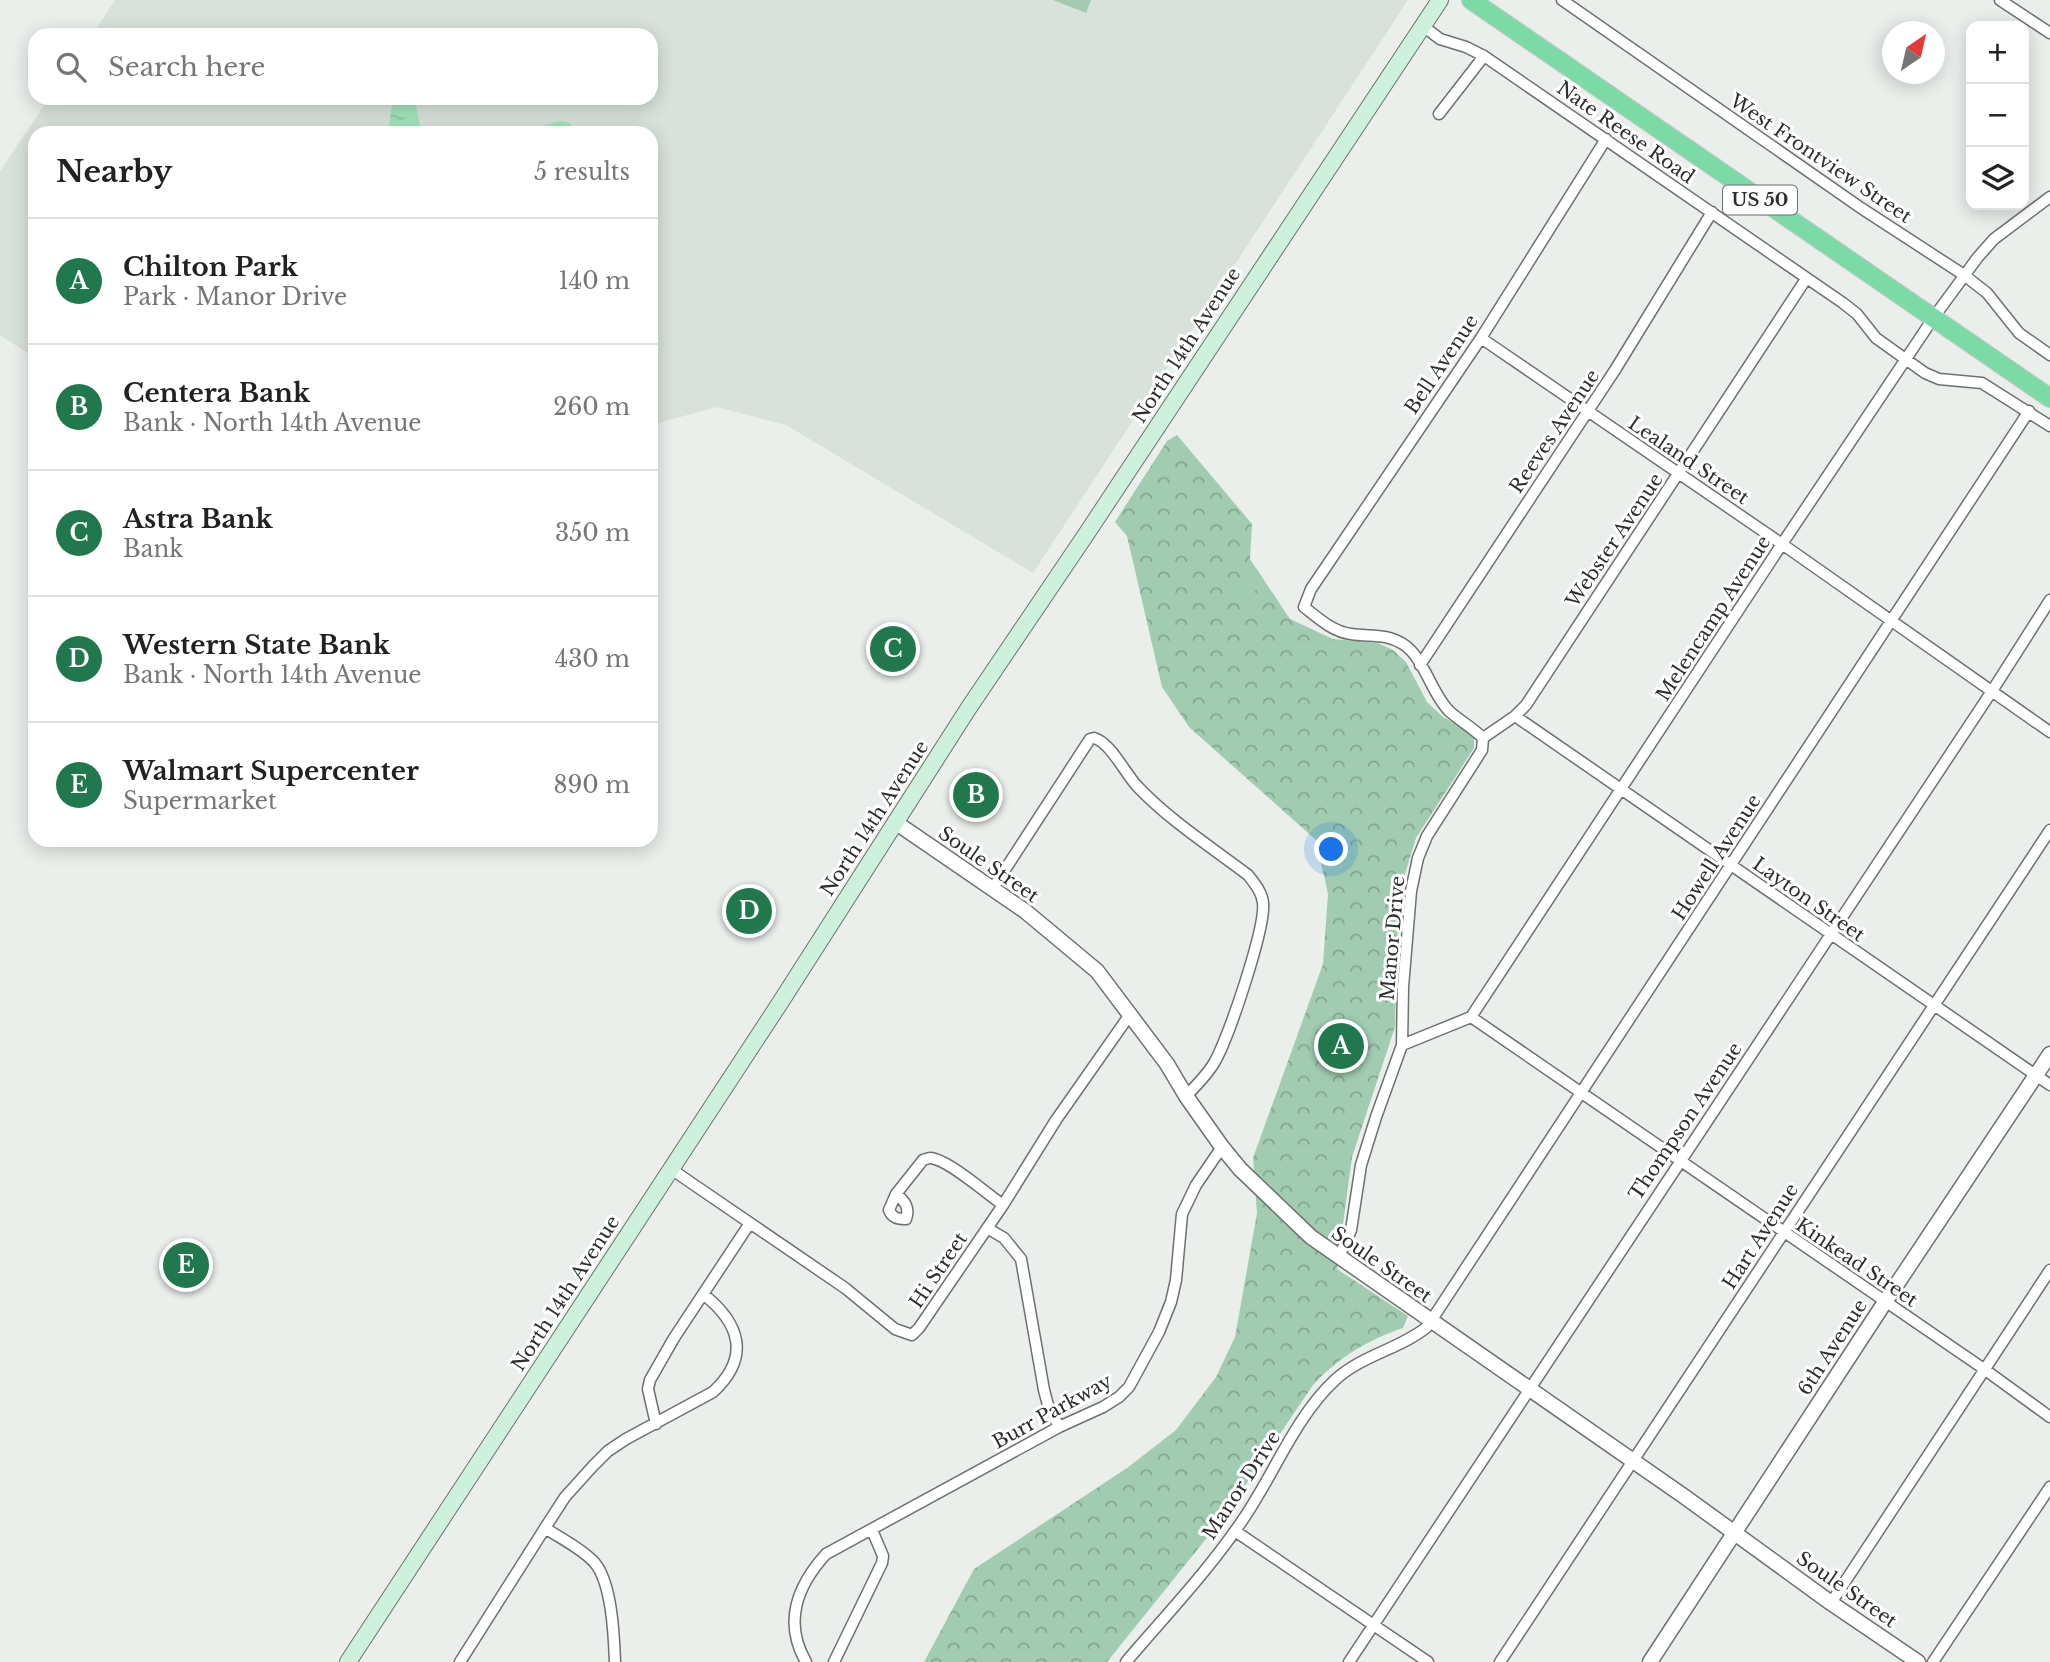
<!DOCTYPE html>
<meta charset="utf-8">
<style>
:root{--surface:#fff;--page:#f6f6f6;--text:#222;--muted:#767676;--line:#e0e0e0;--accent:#20784c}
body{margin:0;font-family:"Libre Baskerville",serif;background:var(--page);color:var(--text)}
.controls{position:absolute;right:21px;top:21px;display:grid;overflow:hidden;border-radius:14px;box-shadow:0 4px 18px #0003}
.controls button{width:63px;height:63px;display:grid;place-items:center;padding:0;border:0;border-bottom:2px solid var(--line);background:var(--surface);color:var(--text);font:35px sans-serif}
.compass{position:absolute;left:1882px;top:21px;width:63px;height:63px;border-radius:50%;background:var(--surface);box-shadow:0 4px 18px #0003;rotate:34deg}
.you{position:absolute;left:1332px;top:850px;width:24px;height:24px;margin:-18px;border:5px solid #fff;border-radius:50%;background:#1a73e8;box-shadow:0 0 0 10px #1a73e833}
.badge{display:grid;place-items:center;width:46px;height:46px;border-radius:50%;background:var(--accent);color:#fff;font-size:23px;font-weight:700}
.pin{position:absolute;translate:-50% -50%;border:4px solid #fff;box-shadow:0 2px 7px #0006}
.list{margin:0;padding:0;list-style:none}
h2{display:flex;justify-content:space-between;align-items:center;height:91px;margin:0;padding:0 28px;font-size:30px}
h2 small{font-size:23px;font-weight:400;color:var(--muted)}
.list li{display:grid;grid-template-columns:46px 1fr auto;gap:21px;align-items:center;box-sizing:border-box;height:126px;padding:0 28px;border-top:2px solid var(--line)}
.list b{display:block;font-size:26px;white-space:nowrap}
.list p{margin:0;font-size:23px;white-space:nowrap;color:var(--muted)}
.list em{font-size:23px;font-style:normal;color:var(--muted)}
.icon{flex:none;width:38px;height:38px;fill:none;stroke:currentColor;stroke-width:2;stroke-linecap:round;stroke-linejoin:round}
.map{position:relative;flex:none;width:2050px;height:1662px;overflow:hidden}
.search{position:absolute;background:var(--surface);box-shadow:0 4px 18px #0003;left:28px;top:28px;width:630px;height:77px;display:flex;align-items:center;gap:18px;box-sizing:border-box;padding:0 24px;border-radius:21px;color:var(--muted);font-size:26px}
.panel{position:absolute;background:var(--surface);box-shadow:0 4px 18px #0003;left:28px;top:126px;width:630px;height:721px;border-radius:21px}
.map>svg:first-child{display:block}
.built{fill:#d8e2da}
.park{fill:url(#park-crowns)}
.garden{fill:#a1ccb1}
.water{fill:url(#water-ripples)}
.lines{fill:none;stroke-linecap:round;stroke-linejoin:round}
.minor-casing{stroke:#6d716f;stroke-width:13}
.tertiary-casing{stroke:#6d716f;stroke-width:17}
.secondary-casing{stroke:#6d716f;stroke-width:18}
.trunk-casing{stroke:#c8c9c9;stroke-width:20}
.minor{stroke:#fff;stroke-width:10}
.tertiary{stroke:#fff;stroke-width:14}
.secondary{stroke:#cef1de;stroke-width:16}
.trunk{stroke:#7cdaa6;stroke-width:18}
.labels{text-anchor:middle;stroke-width:6;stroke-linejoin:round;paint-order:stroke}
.shield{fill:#fff;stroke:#6c6d6d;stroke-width:2}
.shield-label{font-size:18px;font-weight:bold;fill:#2d2f2e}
.street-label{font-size:19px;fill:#2d2f2e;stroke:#fff}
</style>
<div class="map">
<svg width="2050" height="1662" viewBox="0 0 2050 1662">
<defs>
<pattern id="park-crowns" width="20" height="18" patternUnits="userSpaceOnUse" patternTransform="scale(1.75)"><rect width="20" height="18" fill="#a1ccb1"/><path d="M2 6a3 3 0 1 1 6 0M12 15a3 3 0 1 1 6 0" fill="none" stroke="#84a690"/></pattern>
<pattern id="water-ripples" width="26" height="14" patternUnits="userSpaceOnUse" patternTransform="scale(1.75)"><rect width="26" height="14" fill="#a2e5bb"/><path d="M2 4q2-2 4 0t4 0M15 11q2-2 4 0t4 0" fill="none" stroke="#8cc5a1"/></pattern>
</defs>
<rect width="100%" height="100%" fill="#eaefeb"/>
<!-- built -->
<path class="built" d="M115 0H1408L1033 573 786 425 717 407 651 425V133H35V358L0 335V171L49 98H651V35H92Z"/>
<!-- park -->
<path class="park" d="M1177 435 1252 524 1250 559 1290 619 1333 639 1378 643 1393 650 1406 662 1427 702 1443 717 1467 730 1474 738V748L1416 838 1405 874 1397 939 1395 1027 1352 1157 1337 1269 1408 1316 1403 1328C1368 1340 1339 1357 1313 1385L1226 1514 1107 1662H924L974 1569 1127 1468 1176 1430 1216 1377 1235 1337 1257 1213 1253 1158 1323 964 1328 894 1316 840 1189 727 1162 687 1127 536 1115 522 1167 441Z"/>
<!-- garden -->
<path class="garden" d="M1053 0H1091L1086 13Z
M1251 578 1259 588 1245 598 1238 588Z"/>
<!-- water -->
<path class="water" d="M393 98H414L422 133H388Z
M560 121 570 123 574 133H533L547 124Z"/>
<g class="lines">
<!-- minor casing -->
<g class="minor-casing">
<path id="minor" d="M1562 0 1861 208 1964 275 1987 293 2019 333 2050 355
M2000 0 2050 33
M1423 26 1440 39 1466 47 1484 56 1843 303 1857 314 1876 338 1925 373 1939 379 1982 383 2050 426
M1439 114 1484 56
M1481 338 1782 544 2050 732
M1420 665 1615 370 1712 212
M1515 716 2050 1085
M1483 738 1515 716 1526 705 1806 279
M993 888 1090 739 1094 738C1110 742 1125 773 1137 786 1169 820 1211 847 1248 875 1255 884 1262 892 1263 903 1266 927 1228 1040 1214 1063 1207 1075 1196 1086 1186 1096
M1471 1017 1984 1369 2050 1417
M1402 1045 1471 1017 1782 544 1934 317 1978 257 1994 239 2050 197
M671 1169 845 1288 895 1329 912 1335 919 1328 1003 1205 1056 1120 1131 1013
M896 1194 923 1160C929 1158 929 1157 935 1159 953 1164 986 1193 1003 1205
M896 1194C905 1201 910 1208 906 1219 898 1219 892 1218 889 1210Z
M987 1228 1004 1238 1021 1259 1044 1390 1048 1405 1059 1427
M1339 1257 1351 1230 1361 1165 1376 1117 1402 1045 1403 987 1411 891 1418 858 1427 836 1482 750 1483 738C1473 728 1459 720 1449 711 1431 693 1424 657 1403 644 1386 633 1370 637 1351 634 1333 632 1318 618 1304 607L1311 589 1481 338 1606 139
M656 1424 648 1389 650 1380 674 1338 750 1223
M545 1528C560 1538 581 1548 594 1562 612 1582 614 1636 615 1662
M1235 1531 1428 1662
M1831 1603 2050 1270
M460 1662 545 1528 565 1497 593 1466 608 1451 626 1439 713 1392C751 1357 740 1323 703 1294
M806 1662C783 1622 797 1586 826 1554L1059 1427 1103 1407 1119 1397 1129 1387 1159 1332 1171 1302 1176 1280 1182 1214 1196 1185 1222 1147
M834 1662 882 1563 883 1556 872 1530
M1126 1662C1166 1615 1210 1569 1244 1518 1274 1474 1296 1416 1335 1380 1362 1355 1400 1349 1427 1327L2029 411
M1349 1662 1992 691 2050 600
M1500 1662 2050 830
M1933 1662 2050 1487"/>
</g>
<!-- tertiary casing -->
<g class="tertiary-casing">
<path id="tertiary" d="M895 822 1025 911 1097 971 1167 1064 1186 1096 1222 1147 1240 1169 1311 1237 1685 1497 1831 1603 1918 1662
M1650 1662 1885 1302 2050 1054"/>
</g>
<!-- secondary casing -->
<g class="secondary-casing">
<path id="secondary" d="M348 1662 780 1003 968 709 1087 533 1440 0"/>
</g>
<!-- trunk casing -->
<g class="trunk-casing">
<path id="trunk" d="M1471 0 2050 398"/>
</g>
<!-- minor -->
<use href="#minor" class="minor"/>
<!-- tertiary -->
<use href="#tertiary" class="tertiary"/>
<!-- secondary -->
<use href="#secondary" class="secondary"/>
<!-- trunk -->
<use href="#trunk" class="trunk"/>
</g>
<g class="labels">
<!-- shield labels -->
<rect class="shield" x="1723" y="185.5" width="74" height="29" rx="5"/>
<g class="shield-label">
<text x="1760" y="206">US 50</text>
</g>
<!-- street labels -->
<g class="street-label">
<text transform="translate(1626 132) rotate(35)" y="7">Nate Reese Road</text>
<text transform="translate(1821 158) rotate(34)" y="7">West Frontview Street</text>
<text transform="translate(1186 345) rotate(-57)" y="7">North 14th Avenue</text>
<text transform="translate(1441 364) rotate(-56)" y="7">Bell Avenue</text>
<text transform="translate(1554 431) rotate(-56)" y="7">Reeves Avenue</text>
<text transform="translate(1689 460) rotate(34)" y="7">Lealand Street</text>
<text transform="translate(1614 540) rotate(-56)" y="7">Webster Avenue</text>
<text transform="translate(1713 618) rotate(-57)" y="7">Melencamp Avenue</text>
<text transform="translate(874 818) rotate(-57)" y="7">North 14th Avenue</text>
<text transform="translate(1716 857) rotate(-57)" y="7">Howell Avenue</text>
<text transform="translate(989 864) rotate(35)" y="7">Soule Street</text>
<text transform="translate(1809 899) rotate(35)" y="7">Layton Street</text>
<text transform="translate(1392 938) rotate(-85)" y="7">Manor Drive</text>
<text transform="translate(1685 1121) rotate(-56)" y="7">Thompson Avenue</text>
<text transform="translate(1760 1236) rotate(-57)" y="7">Hart Avenue</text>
<text transform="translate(1857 1262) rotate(34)" y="7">Kinkead Street</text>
<text transform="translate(1382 1264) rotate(35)" y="7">Soule Street</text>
<text transform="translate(938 1270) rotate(-56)" y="7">Hi Street</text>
<text transform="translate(565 1293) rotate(-57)" y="7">North 14th Avenue</text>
<text transform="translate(1832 1347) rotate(-57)" y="7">6th Avenue</text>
<text transform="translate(1052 1411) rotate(-29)" y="7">Burr Parkway</text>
<text transform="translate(1241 1485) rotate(-57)" y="7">Manor Drive</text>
<text transform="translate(1847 1589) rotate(35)" y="7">Soule Street</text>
</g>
</g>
</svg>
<div class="controls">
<button>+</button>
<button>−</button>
<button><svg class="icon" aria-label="layers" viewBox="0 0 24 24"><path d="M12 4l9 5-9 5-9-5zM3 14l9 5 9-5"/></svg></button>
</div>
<svg class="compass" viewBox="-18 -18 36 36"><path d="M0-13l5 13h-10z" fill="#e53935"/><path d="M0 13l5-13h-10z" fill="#767676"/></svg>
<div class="you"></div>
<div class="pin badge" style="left:1341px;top:1046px">A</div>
<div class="pin badge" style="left:976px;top:795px">B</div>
<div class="pin badge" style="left:893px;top:649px">C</div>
<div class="pin badge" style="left:749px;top:911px">D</div>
<div class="pin badge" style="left:186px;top:1265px">E</div>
<div class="search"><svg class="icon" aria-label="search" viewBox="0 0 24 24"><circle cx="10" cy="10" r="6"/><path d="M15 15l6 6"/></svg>Search here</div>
<section class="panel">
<h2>Nearby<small>5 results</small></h2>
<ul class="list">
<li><span class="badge">A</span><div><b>Chilton Park</b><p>Park · Manor Drive</p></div><em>140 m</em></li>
<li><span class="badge">B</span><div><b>Centera Bank</b><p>Bank · North 14th Avenue</p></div><em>260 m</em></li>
<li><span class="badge">C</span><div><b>Astra Bank</b><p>Bank</p></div><em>350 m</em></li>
<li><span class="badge">D</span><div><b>Western State Bank</b><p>Bank · North 14th Avenue</p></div><em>430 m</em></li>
<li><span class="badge">E</span><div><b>Walmart Supercenter</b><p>Supermarket</p></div><em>890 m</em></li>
</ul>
</section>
</div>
